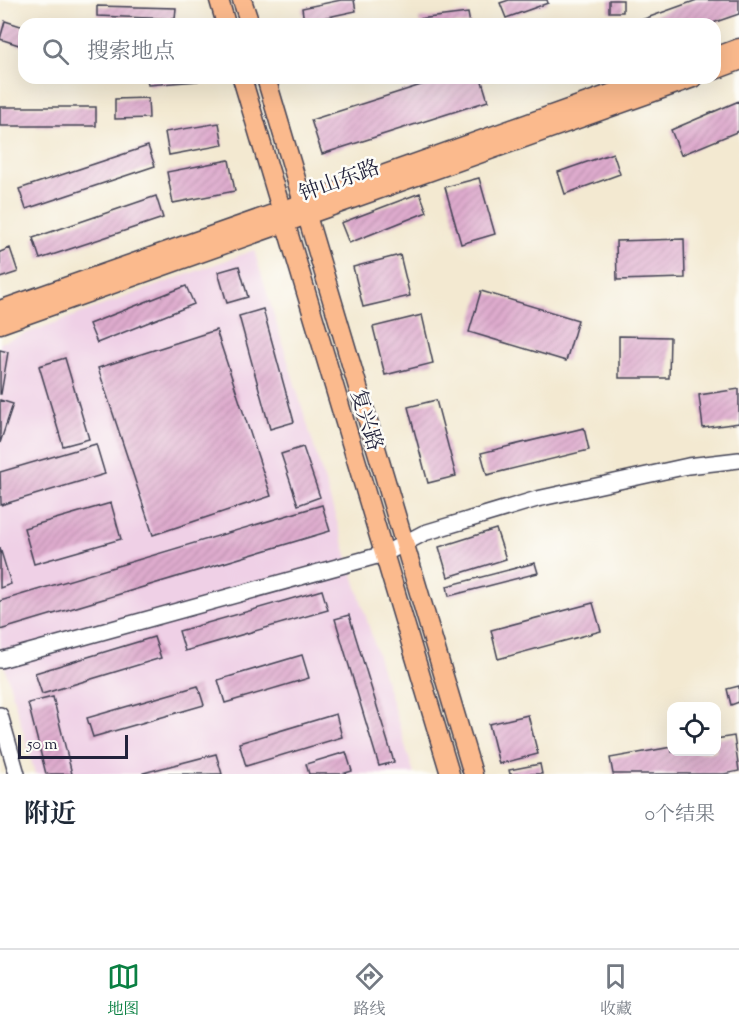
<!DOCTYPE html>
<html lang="zh">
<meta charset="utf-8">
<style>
:root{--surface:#fff;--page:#f6f6f7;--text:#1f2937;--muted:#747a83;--line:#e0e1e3;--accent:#0b8043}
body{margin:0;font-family:"Sorts Mill Goudy","Noto Serif SC",serif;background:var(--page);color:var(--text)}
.controls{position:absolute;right:18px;bottom:18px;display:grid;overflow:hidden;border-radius:12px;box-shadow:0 6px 24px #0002}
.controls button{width:54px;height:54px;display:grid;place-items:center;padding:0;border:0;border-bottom:2px solid var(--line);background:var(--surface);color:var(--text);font:30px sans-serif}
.scale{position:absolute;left:18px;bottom:15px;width:110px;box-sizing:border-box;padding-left:6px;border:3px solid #22223b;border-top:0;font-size:16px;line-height:21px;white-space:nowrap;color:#22223b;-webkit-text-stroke:4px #fdfcf7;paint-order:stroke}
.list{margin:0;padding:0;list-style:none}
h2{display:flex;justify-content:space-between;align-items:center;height:78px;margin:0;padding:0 24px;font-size:26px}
h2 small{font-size:20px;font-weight:400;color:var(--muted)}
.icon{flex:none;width:33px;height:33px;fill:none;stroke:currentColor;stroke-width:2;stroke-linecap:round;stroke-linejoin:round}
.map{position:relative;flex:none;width:739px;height:774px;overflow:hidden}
.search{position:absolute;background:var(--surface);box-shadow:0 6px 24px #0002;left:18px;right:18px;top:18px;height:66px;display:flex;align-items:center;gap:15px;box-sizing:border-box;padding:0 21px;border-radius:18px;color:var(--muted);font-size:22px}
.sheet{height:174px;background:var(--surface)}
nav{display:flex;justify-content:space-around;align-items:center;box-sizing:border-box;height:84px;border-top:2px solid var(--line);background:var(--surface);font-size:16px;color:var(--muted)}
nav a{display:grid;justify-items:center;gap:3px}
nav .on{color:var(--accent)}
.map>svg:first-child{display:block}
.built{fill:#efd0e6}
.building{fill:url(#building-hatch)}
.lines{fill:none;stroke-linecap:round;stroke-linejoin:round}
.minor-casing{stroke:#414052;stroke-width:18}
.major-casing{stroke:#414052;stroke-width:21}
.minor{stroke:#fff;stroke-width:15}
.major{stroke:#fbba8d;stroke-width:18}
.labels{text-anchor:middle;stroke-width:5;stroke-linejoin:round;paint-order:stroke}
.street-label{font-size:21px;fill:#22223b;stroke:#fdfcf7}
</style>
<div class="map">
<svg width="739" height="774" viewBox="0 0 739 774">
<defs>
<pattern id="building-hatch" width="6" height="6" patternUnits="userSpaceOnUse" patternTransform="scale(1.5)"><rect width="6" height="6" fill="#deabcd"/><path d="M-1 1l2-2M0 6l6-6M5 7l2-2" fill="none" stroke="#be93b1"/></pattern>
</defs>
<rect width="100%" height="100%" fill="#fdfcf7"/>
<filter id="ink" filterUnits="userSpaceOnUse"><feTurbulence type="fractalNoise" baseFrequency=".0167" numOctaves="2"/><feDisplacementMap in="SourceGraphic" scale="12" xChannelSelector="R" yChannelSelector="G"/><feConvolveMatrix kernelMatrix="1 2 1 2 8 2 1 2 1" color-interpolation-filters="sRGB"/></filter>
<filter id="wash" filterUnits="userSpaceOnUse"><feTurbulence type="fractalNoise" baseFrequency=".008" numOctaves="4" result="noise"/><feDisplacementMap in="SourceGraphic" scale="24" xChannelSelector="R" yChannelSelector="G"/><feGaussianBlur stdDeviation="1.35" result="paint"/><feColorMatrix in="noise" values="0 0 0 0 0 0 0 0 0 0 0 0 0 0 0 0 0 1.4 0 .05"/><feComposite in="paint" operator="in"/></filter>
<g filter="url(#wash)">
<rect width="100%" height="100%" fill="#f3e9d1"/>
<!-- built -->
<path class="built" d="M254 250 414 774H35L0 650V343Z"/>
<g id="blocks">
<!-- building -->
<path class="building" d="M341 0H354L356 11 304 22 302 8Z
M509 0H547L548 3 506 18 500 3Z
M609 0H623V12H609Z
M697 0H739V14L710 24H630Z
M97 6 176 8 175 19 97 16Z
M468 13 470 24H420L419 19Z
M5 21 24 27V40L22 46 0 39Z
M147 78H198V81L148 85Z
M443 78H481L488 101 322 154 311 120Z
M148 98 149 118 115 119V99Z
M739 101V131L681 155 671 130Z
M0 107H96V126H0Z
M219 123 223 145 169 155 165 132Z
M148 146 155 166 26 209 19 189Z
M613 153 620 174 565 194 558 172Z
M229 160 235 191 173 203 167 172Z
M479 178 495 234 461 244 445 187Z
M420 193 427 212 349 243 341 223Z
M156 196 163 218 40 259 33 238Z
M684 239 685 278 617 280 616 241Z
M10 248 18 272 0 278V252Z
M400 255 410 296 363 307 353 267Z
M239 266 248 297 227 303 218 272Z
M186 286 194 304 97 343 89 324Z
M481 291 578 320 566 361 469 332Z
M263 309 294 422 270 429 239 316Z
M422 315 433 363 385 375 373 327Z
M216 330 271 496 153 535 98 368Z
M619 336 670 337 669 378H619Z
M0 350 8 352 1 394H0Z
M65 358 89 439 63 446 39 366Z
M739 389V423L703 428 699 395Z
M0 400 13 404 0 443Z
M436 400 456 476 428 483 408 407Z
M584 428 589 450 487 475 481 453Z
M96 444 105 474 1 505 0 472Z
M303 447 320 497 298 505 281 454Z
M111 503 121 539 34 564 24 528Z
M322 505 330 531 0 630V601Z
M496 529 506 559 448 577 439 547Z
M0 548 11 584 0 588Z
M535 563 538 573 449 596 447 586Z
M322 590 328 610 185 651 179 631Z
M593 603 601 631 498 659 491 630Z
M349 615 394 762 379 766 335 619Z
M154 637 161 658 42 694 35 673Z
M302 655 309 678 225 703 218 680Z
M198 686 204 705 93 737 87 718Z
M739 686V702L731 705 727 689Z
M53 697 72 774H46L28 703Z
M336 714 342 737 246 766 239 743Z
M528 715 538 754 499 764 489 724Z
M734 736 739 771 724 774H613L610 758 672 747V752H716V739Z
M346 752 352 771 342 774H309L306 764Z
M216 754 222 774H143V773Z
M540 764 542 774H510L509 770Z"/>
</g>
</g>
<g filter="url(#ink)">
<use href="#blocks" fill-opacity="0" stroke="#414052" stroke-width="1.5"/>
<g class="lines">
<!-- minor casing -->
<g class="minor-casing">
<path id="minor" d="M0 660 384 554 424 533 537 499 688 466 739 460
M0 715 17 774"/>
</g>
<!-- major casing -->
<g class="major-casing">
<path id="major" d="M219 0 226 24
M242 0 250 24
M715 57 739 48
M715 70 739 61
M242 78 450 774
M266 78 473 774
M0 310 304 203 655 78
M0 324 693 78"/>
</g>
<!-- minor -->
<use href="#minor" class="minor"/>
<!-- major -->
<use href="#major" class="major"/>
</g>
</g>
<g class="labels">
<!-- street labels -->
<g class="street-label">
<text transform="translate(339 180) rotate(-20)" y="7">钟山东路</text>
<text transform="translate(367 420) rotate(73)" y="7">复兴路</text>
</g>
</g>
</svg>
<div class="controls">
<button><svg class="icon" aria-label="locate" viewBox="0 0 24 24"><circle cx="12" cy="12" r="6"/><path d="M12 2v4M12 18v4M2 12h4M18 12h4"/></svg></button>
</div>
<div class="scale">50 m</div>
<div class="search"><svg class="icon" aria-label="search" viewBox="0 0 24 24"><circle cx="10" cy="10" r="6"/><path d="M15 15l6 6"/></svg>搜索地点</div>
</div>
<section class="sheet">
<h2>附近<small>0个结果</small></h2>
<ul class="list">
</ul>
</section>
<nav>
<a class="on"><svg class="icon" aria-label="map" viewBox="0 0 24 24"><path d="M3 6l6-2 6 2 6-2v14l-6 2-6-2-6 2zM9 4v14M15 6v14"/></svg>地图</a>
<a><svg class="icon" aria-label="directions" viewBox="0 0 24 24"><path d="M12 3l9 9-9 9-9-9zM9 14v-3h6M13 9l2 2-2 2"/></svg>路线</a>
<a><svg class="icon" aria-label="saved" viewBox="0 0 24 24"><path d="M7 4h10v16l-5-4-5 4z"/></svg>收藏</a>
</nav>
